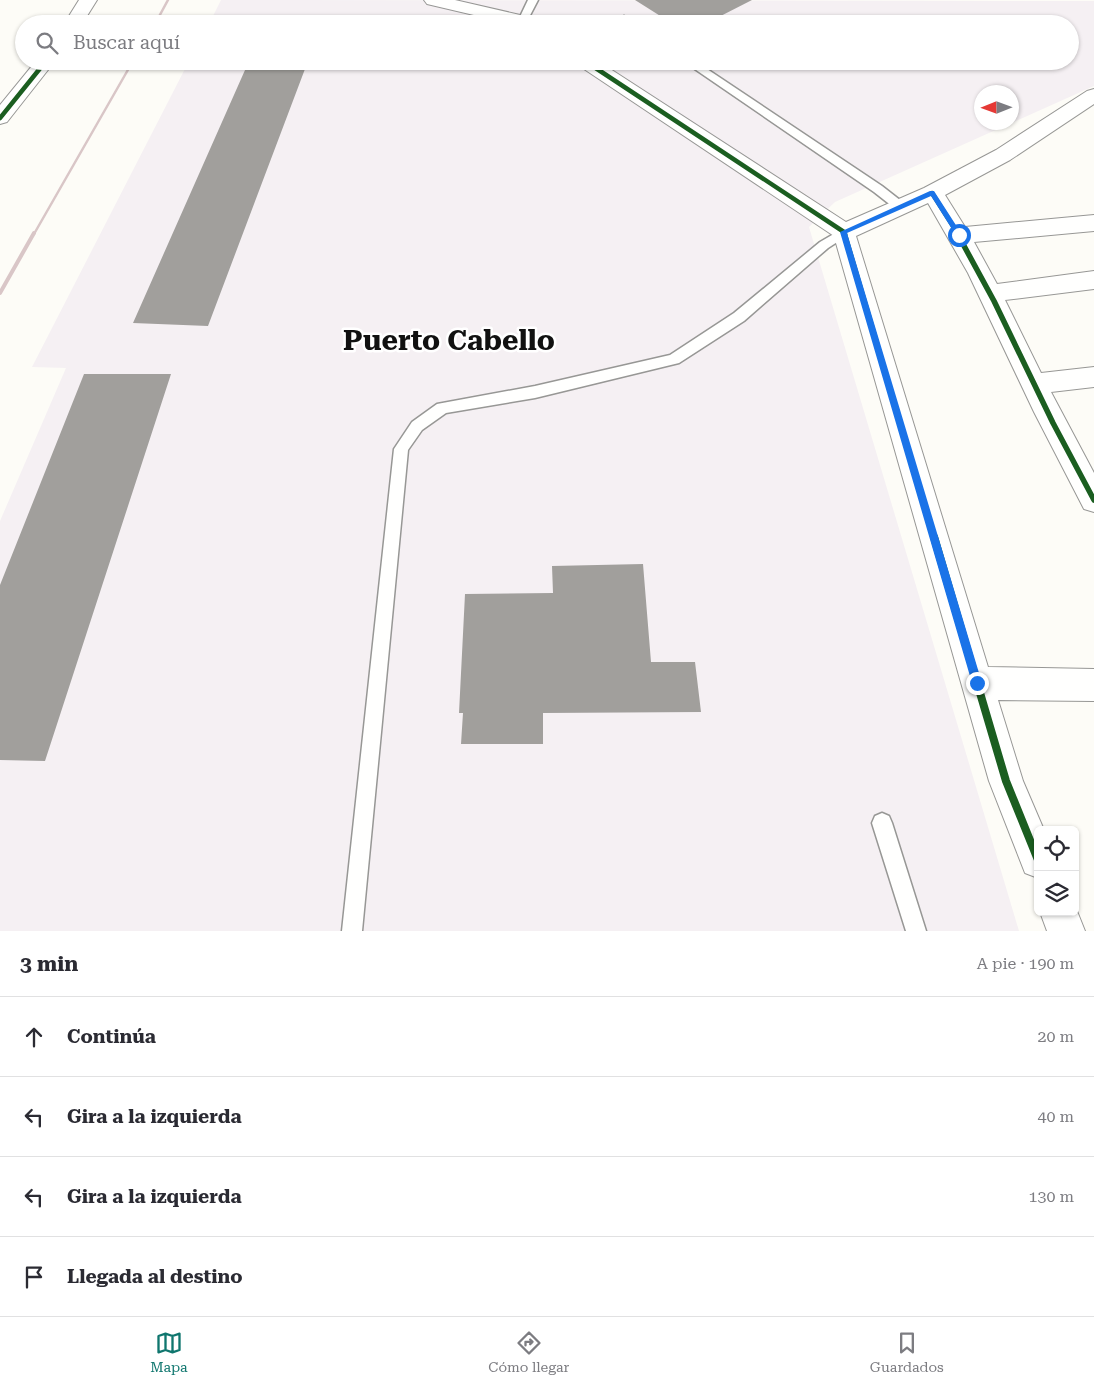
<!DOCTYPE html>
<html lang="es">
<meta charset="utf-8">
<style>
:root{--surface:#fff;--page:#f7f7f7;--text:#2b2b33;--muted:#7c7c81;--line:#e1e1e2;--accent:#0f766e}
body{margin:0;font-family:"Roboto Serif",serif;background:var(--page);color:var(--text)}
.controls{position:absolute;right:15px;bottom:15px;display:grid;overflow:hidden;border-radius:8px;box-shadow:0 1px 4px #0004}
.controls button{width:45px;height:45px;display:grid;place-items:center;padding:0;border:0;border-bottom:1px solid var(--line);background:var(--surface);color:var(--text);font:25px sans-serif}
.compass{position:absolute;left:974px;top:85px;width:45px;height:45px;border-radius:50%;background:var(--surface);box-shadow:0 1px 4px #0004;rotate:269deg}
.stop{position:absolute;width:15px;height:15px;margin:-11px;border:4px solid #1a73e8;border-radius:50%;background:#fff}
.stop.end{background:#1a73e8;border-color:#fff;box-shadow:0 1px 5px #0008}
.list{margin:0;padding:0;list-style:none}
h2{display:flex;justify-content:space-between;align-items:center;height:65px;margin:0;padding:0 20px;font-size:21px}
h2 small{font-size:16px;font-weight:400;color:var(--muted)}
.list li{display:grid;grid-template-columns:32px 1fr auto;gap:15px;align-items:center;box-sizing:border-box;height:80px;padding:0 20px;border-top:1px solid var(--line)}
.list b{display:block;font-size:19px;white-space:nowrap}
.list em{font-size:16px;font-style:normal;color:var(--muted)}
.icon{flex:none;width:28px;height:28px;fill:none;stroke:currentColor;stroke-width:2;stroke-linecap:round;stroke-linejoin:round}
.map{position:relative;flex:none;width:1094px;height:931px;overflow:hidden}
.search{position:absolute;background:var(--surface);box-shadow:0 1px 4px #0004;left:15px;right:15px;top:15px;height:55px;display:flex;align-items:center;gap:12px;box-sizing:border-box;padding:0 18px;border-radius:28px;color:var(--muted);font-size:19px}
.sheet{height:385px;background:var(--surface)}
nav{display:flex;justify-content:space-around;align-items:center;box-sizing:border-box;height:70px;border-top:1px solid var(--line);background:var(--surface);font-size:14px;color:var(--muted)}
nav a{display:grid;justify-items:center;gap:2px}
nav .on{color:var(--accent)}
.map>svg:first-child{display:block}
.industrial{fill:#f5f0f3;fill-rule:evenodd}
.building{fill:#a19f9c}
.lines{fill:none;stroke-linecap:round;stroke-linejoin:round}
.lane-casing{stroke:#979795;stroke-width:3}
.street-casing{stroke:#979795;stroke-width:2}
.lane{fill:#fffffe;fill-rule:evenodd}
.street{fill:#fffffe;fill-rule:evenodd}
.rail-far1{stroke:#d9c6c7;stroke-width:2.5}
.rail{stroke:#d9c6c7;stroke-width:4}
.cycleway-far2-casing{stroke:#fff;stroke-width:7}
.cycleway-far1-casing{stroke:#fff;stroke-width:9}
.cycleway-casing{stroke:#fff;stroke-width:11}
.cycleway-far2{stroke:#1b5e20;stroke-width:4.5}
.cycleway-far1{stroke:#1b5e20;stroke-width:5.5}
.cycleway{stroke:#1b5e20;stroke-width:8}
.route{fill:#1a73e8}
.labels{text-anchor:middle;stroke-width:5;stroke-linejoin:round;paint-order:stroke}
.town-label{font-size:28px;font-weight:bold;fill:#111;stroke:#fff}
</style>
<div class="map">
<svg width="1094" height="931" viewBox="0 0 1094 931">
<rect width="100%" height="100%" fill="#fdfcf7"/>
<!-- industrial -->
<path class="industrial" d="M221 0 1094 1V86L835 202 809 227 1019 931H0V521L66 368 32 367 189 61H1070V24H209ZM982 92H1012V122H982Z"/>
<!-- building -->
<path class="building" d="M635 0H752L705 24H673Z
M269 18 323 19 322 24H266Z
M249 61H308L208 326 133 323Z
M84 374H171L45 761 0 760V585Z
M643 564 651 662H695L701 712 543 713V744H461L463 713H459L465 594 553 593 552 566Z"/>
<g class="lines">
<!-- lane casing -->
<g class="lane-casing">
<path id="lane" d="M528 0H538L526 23H520L518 21Z
M624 16 637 24H625L619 19Z
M683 61H695L882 186 905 204 907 207 905 210H897L874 192Z
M844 228 848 229 850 232 848 235 828 248 744 321 679 363 535 398 446 413 422 430 408 450 362 931H342L394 449 412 422 437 404 535 386 670 355 734 313 820 242Z
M882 813 889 816 892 823 926 931H906L872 823 875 816Z"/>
</g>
<!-- street casing -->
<g class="street-casing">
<path id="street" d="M79 0H97L82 24H64Z
M424 0H455L529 17 537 24H512L427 4Z
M36 61H55L7 122 0 124V105Z
M576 61H598L846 222 924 188 996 150 1087 91 1094 89V104L1010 160 945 195 965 227 1094 215V231L974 242 997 284 1094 271V289L1005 300 1041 373 1094 367V387L1051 392 1094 473V512L1084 509 1034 412 968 273 928 203 856 236 988 667 1094 669V701L998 700 1023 781 1044 830H1038V878L1025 873 989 781 834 236 578 65Z
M1075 906 1085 931H1047L1040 912H1075Z"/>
</g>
<!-- lane -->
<use href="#lane" class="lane"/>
<!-- street -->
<use href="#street" class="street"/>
<!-- rail-far1 -->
<path class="rail-far1" d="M155 24 168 0
M34 234 133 61"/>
<!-- rail -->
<path class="rail" d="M0 293 34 233"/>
<!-- cycleway-far2 casing -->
<g class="cycleway-far2-casing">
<path id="cycleway-far2" d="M585 61 844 232 845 234
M0 118 46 61
M932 193 958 234"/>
</g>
<!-- cycleway-far1 casing -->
<g class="cycleway-far1-casing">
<path id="cycleway-far1" d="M844 233 934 538
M957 233 994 301 1053 423 1094 500"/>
</g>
<!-- cycleway casing -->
<g class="cycleway-casing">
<path id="cycleway" d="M934 537 1006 781 1038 860"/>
</g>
<!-- cycleway-far2 -->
<use href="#cycleway-far2" class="cycleway-far2"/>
<!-- cycleway-far1 -->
<use href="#cycleway-far1" class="cycleway-far1"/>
<!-- cycleway -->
<use href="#cycleway" class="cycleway"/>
</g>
<!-- route -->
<path class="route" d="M930 191H934L961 233V237H957L931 196 847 233 982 683 977 688 972 683 840 232Z"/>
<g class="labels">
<!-- town labels -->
<g class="town-label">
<text x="449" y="350">Puerto Cabello</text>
</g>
</g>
</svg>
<div class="controls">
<button><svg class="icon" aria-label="locate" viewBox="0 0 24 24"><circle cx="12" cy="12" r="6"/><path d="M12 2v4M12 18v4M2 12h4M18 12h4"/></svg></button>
<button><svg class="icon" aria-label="layers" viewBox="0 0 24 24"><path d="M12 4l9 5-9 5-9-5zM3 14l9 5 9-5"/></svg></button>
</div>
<svg class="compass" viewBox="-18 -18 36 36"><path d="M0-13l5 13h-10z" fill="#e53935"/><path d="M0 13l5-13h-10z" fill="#7c7c81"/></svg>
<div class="stop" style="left:959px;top:235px"></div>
<div class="stop end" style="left:977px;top:683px"></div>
<div class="search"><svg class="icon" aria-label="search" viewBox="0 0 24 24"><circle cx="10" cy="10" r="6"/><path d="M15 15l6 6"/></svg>Buscar aquí</div>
</div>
<section class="sheet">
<h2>3 min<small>A pie · 190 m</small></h2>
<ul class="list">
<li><svg class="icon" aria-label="ahead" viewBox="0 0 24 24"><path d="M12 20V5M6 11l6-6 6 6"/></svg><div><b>Continúa</b></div><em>20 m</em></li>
<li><svg class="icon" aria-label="left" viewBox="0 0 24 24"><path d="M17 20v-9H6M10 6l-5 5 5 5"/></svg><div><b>Gira a la izquierda</b></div><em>40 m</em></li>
<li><svg class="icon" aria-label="left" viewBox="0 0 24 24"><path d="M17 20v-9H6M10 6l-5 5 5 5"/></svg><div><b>Gira a la izquierda</b></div><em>130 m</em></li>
<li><svg class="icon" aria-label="arrive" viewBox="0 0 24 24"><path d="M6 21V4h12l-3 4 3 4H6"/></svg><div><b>Llegada al destino</b></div></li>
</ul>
</section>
<nav>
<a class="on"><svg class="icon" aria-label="map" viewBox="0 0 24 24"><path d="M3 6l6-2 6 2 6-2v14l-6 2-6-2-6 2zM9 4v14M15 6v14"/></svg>Mapa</a>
<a><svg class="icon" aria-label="directions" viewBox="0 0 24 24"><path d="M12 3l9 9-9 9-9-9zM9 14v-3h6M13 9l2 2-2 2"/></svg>Cómo llegar</a>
<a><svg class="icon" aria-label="saved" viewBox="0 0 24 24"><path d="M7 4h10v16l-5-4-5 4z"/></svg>Guardados</a>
</nav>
